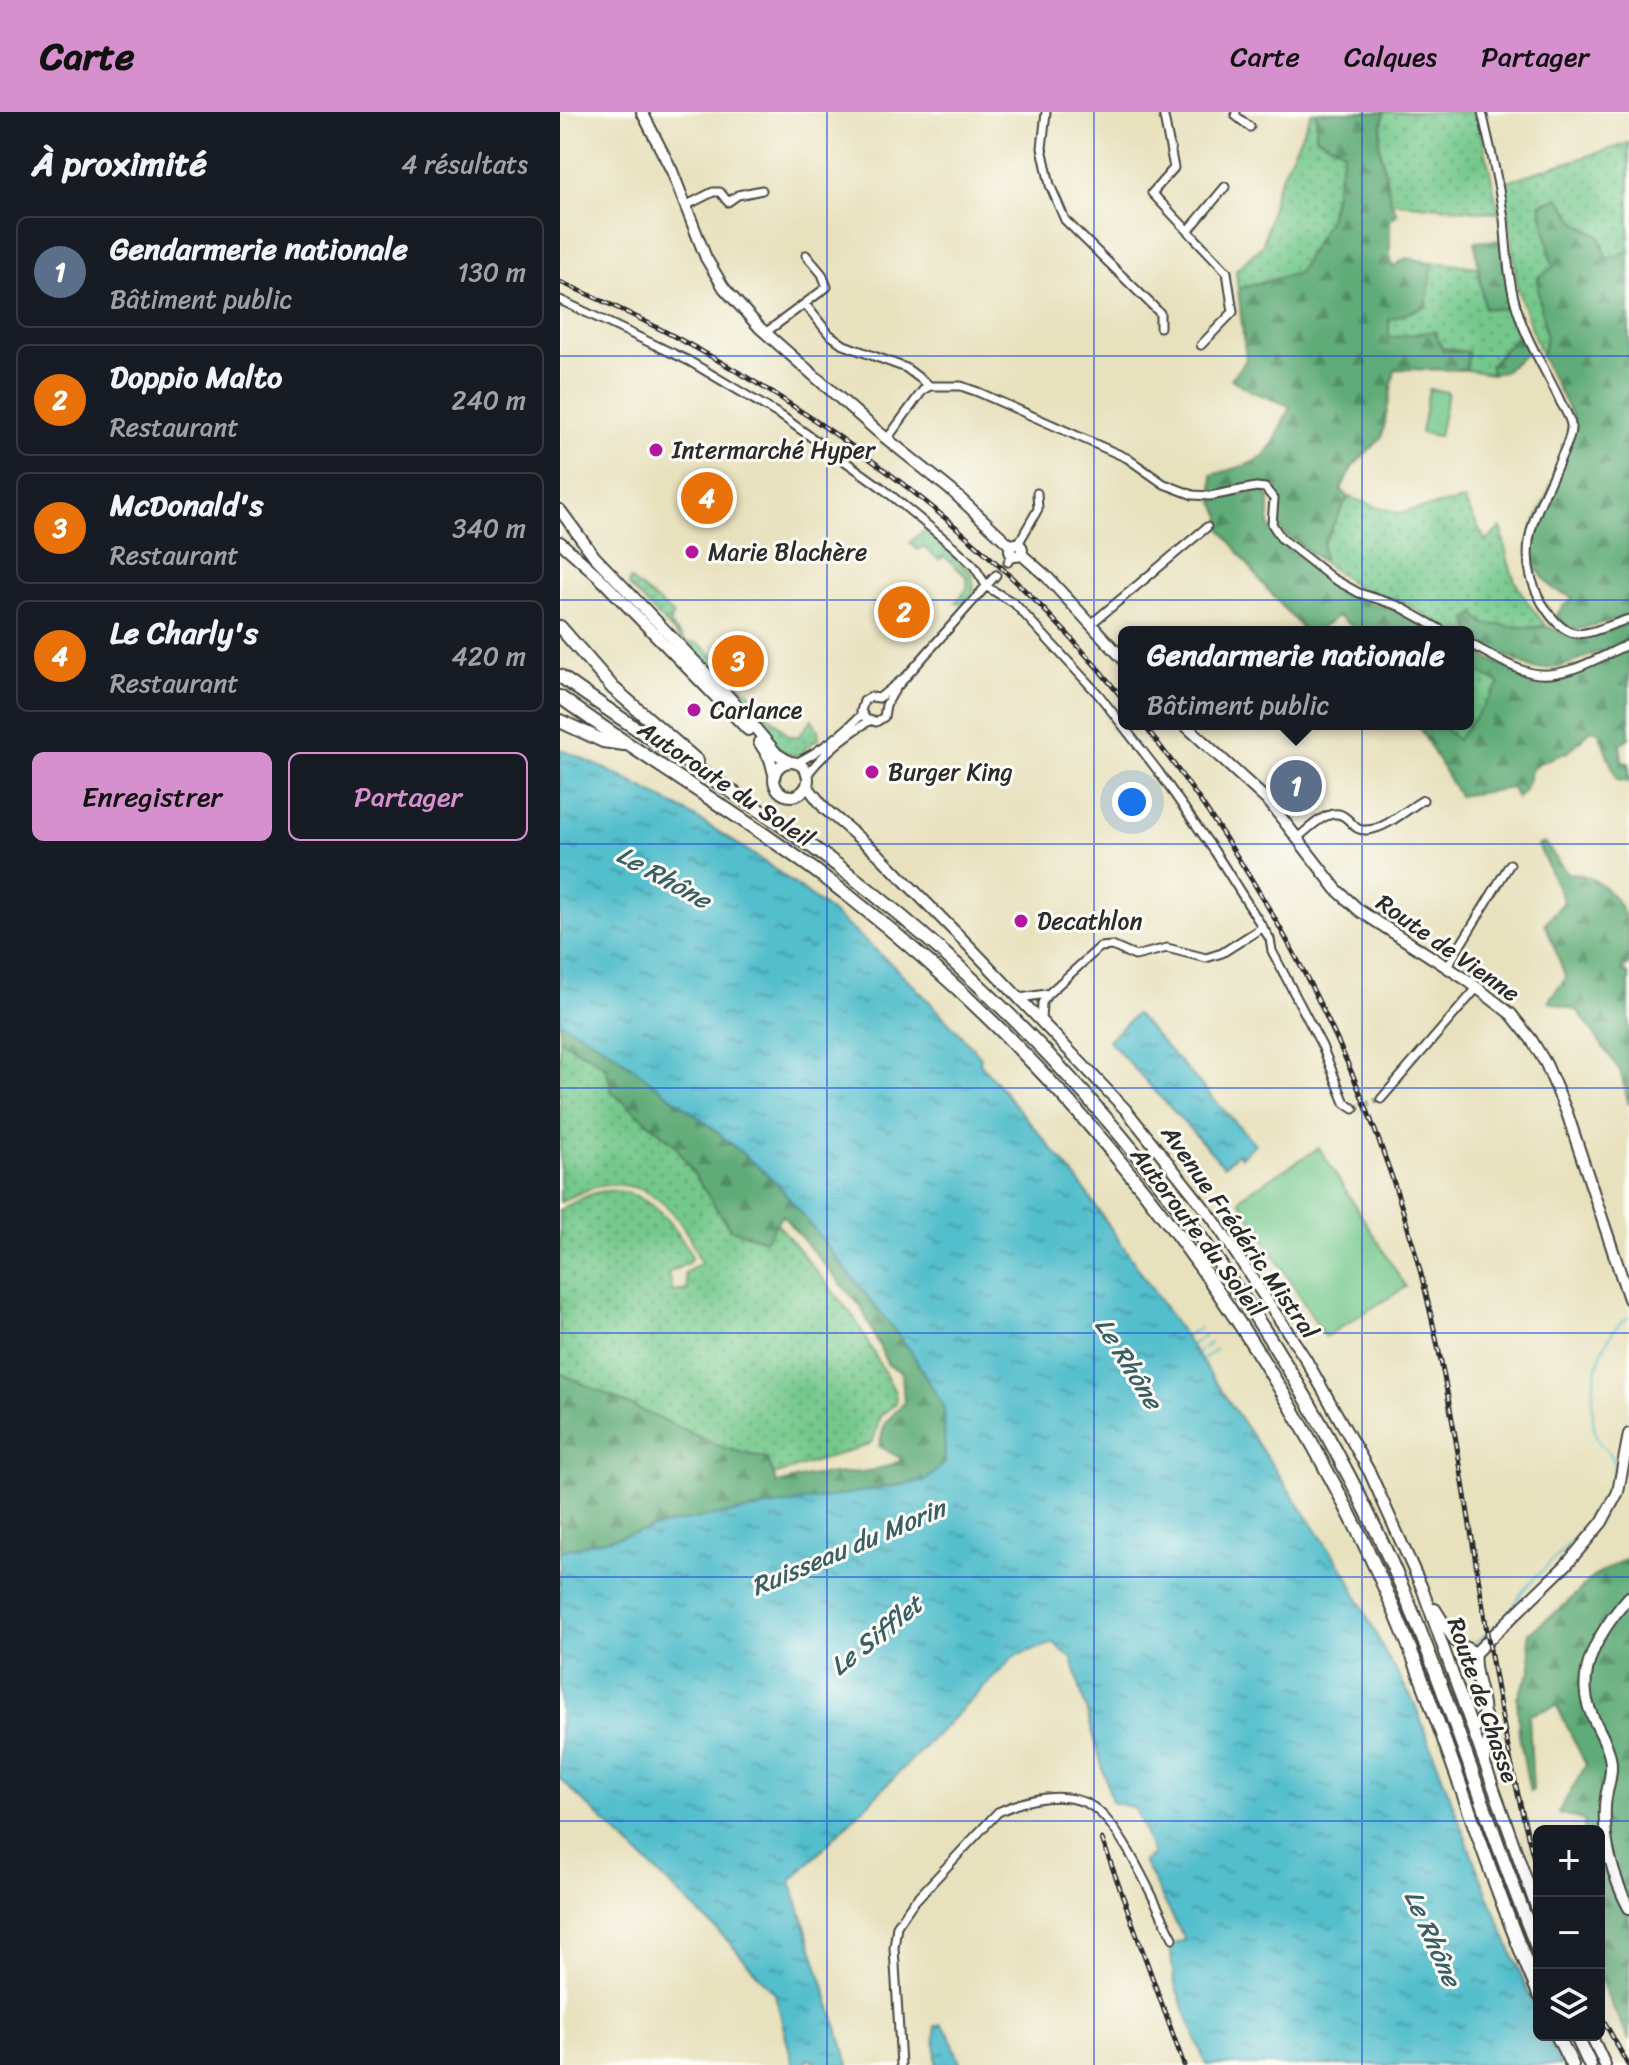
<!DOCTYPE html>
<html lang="fr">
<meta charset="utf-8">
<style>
:root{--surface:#171b24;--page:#20242c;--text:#f1f3f6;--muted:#9ea1a6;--line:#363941;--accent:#d690ce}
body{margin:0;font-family:Sriracha,sans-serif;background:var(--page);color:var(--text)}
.controls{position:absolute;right:24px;bottom:24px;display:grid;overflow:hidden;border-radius:12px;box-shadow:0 8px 32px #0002}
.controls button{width:72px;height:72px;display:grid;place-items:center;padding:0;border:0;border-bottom:2px solid var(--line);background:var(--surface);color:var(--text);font:40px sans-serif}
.you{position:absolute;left:572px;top:690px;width:28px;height:28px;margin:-20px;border:6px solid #fff;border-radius:50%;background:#1a73e8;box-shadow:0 0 0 12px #1a73e833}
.badge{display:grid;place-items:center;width:52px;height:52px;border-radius:50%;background:var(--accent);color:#fff;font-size:26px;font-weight:700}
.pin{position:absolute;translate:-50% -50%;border:4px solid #fff;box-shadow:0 2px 8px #0006}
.popup{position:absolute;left:558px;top:514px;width:356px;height:104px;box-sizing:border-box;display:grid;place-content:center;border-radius:12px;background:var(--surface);filter:drop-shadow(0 2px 6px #0005);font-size:26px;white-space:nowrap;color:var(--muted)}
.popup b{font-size:30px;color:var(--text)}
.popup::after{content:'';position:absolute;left:50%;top:100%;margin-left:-16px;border:16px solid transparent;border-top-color:var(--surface)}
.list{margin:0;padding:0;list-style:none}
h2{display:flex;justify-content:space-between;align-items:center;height:104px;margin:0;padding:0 32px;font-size:34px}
h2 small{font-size:26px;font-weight:400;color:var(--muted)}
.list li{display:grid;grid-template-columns:52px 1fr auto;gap:24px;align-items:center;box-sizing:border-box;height:112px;margin:0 16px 16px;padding:0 16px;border:2px solid var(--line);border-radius:12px}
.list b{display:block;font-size:30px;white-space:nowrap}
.list p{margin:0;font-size:26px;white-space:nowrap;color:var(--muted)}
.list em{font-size:26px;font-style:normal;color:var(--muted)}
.actions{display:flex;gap:16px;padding:24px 32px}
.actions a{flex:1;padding:18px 0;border:2px solid var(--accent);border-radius:12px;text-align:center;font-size:28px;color:var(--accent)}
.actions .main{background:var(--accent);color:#111}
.icon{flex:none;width:44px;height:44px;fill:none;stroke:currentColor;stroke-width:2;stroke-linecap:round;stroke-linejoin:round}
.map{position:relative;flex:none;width:1069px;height:1953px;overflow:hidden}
header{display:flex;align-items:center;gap:48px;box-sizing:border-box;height:112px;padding:0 40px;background:var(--accent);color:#111}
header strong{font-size:38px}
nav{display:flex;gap:44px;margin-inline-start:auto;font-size:28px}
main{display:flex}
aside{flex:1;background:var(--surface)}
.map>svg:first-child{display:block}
.grass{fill:url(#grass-dots);stroke:#507a5c;stroke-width:2}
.forest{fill:url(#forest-firs);stroke:#466c52;stroke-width:2}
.park{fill:#75c88c;stroke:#507a5c;stroke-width:2}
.water{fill:url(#water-ripples);stroke:#3e747c;stroke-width:2}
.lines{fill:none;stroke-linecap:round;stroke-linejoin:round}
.stream{stroke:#52becc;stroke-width:2}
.street-tunnel{stroke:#c2bda0;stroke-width:7;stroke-dasharray:7 3.5;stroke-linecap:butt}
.street-casing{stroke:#474641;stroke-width:11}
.secondary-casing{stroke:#474641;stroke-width:14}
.highway-casing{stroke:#474641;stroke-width:16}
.street{stroke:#fff;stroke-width:7}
.secondary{stroke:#fff;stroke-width:10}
.highway{stroke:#fff;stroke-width:12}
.rail-casing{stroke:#2b2b2b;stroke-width:5}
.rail{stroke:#fdfcf7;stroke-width:2;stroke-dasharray:6;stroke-linecap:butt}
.grid{fill:none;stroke:#1d4ed8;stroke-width:2;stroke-opacity:0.55}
.poi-dot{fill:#b5179e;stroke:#fdfcf7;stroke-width:3}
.labels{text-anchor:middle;stroke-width:6;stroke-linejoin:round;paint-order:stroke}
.poi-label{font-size:24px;fill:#2b2b2b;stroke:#fdfcf7;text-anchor:start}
.street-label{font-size:24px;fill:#2b2b2b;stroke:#fdfcf7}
.water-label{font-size:26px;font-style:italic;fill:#395e63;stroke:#fdfcf7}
</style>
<header>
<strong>Carte</strong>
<nav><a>Carte</a><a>Calques</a><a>Partager</a></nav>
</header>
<main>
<aside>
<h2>À proximité<small>4 résultats</small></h2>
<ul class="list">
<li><span class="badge" style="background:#5c6f8a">1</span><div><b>Gendarmerie nationale</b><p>Bâtiment public</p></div><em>130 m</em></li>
<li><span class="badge" style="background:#e8710a">2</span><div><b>Doppio Malto</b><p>Restaurant</p></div><em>240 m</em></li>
<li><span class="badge" style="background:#e8710a">3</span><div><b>McDonald's</b><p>Restaurant</p></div><em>340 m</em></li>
<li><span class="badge" style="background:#e8710a">4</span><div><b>Le Charly's</b><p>Restaurant</p></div><em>420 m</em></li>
</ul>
<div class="actions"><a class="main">Enregistrer</a><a>Partager</a></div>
</aside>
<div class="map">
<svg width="1069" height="1953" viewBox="0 0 1069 1953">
<defs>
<pattern id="grass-dots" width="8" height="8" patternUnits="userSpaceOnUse" patternTransform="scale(2)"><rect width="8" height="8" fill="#75c88c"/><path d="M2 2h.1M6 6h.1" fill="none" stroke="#60a373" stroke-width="1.8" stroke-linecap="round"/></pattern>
<pattern id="forest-firs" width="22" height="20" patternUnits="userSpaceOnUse" patternTransform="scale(2)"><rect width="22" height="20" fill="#60ac78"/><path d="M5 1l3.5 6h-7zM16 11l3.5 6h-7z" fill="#4f8c63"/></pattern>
<pattern id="water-ripples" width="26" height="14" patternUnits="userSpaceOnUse" patternTransform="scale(2)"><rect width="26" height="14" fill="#52becc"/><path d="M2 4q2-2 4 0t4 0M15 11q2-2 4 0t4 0" fill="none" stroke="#449ba6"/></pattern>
</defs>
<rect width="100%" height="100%" fill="#fdfcf7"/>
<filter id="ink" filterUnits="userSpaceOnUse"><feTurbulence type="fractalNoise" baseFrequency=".0125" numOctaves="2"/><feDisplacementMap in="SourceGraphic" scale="16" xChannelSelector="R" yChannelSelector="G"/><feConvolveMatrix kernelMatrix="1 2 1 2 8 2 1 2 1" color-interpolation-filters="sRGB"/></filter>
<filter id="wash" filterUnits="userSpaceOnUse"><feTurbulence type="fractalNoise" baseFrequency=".006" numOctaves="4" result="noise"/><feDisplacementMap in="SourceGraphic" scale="32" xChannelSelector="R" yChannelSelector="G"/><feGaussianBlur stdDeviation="1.8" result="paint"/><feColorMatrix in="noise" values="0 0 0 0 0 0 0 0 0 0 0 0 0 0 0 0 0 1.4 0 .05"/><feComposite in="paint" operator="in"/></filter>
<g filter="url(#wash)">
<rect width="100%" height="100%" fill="#e8e1bd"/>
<!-- grass -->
<path class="grass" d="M752 0H756V25L784 39 769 107 738 161 678 177 676 158 703 133 716 77Z
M824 0H917L939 101 831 90 819 32Z
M1069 31V139L1047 147 1039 124 1017 111 999 86 980 92 994 156 978 165C975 192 993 219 981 244L958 178 944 70Z
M873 150 918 155 924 195 953 198 959 221 930 253 932 262 906 258 908 240 829 226V208L866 193Z
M788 385 837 401 904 388 926 430 940 416 942 418C949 463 956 478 986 514 961 518 935 508 911 518L926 535 908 527V520H894L843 490 800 477 763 450V432Z
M366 419 412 461 414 479 403 492 395 491 407 477V465L384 444 379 448 363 434 358 438 350 431 360 421Z
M70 467 113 502 110 513 127 530 140 532 165 555 163 558 173 566 175 564 178 566 177 570 202 591 204 599 229 624H239L252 607 258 618 259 626 245 636 244 642 232 643 221 639 173 581 69 474Z
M908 554 941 572 897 629 880 612H908Z
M0 927 46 955 52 980 115 1033 170 1117 205 1128 216 1110 294 1205 335 1280 336 1291 320 1304 314 1326 310 1332 214 1363 207 1347 161 1335 0 1261V1098C15 1090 30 1080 47 1079 86 1076 116 1114 132 1145L128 1151 108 1161 113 1180 128 1178 125 1161 141 1151C124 1107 94 1065 41 1074 27 1076 13 1084 0 1090Z"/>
<!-- forest -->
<path class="forest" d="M756 0H824L819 32 831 90 837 102 830 107V143L833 155 846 146 873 150 866 194 829 208V226L874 219 883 238 908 240 906 258 835 257 822 325 793 354 781 377 788 385 763 432V450L723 421 718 413 717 375C696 365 674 377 653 381L652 363C711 346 706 350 730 294L693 280 671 267 686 248 678 177 738 161 769 107 784 39 756 25Z
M999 86 1017 111 1039 124 1047 147 1069 139V325L1065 333 1069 334V504L1016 518 1009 517 995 506 1002 495 1012 488V485L993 477 978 459 971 456V422L1015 315V310L981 244C993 219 975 192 978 165L993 156 980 92Z
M940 128 953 198 924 196 915 130Z
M959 221 968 240 943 260 932 262 930 254Z
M702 378 709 385V413L720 431 786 479 803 489 844 500 878 520H800L778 504 755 520H745L701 470 661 417V404L653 388Z
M915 502 925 512 973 516 986 514 1018 527 1069 511V528L998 556 974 557 926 535 911 518 906 507Z
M908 536 959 562 989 568 1069 537V626L1060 632 1062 650 1069 651V670L1057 668 1039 620 1031 618 1008 640 979 651 972 657 965 678 957 687 952 676 899 684 857 612H880L897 628 940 572 908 554Z
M985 731 1007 761C1022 761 1029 765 1042 773 1069 797 1069 813 1069 852L1062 858 1069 863V993L1060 959 1018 899 988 889 1006 866 985 811 1004 790 978 733Z
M0 910 48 937 150 1014 216 1070 351 1239 384 1296 385 1351 365 1369 118 1410 0 1439V1261L161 1335 207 1347 217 1372C228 1369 238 1366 249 1364 280 1359 314 1365 342 1347L319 1334 325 1311 344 1291 342 1260 328 1253 301 1195 222 1103 205 1128 170 1117 115 1033 52 980 46 955 0 927Z
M1069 1445V1929L1039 1866V1719H1023L1025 1709 998 1701 1026 1653 997 1594 969 1603 973 1678 970 1680 959 1623 957 1585 971 1558 969 1521 1005 1493 1033 1465Z"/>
<!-- park -->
<path class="park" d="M869 277 888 280 879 324 861 321Z
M759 1036 846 1175 765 1225 680 1089 682 1084Z"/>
<!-- water -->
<path class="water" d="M0 637C127 690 246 771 345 865 372 891 396 918 421 945L420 951 518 1068 787 1463 824 1539 854 1590 918 1759 979 1906V1923H987L1001 1953H646L614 1870 610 1834 625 1828 583 1749 593 1743 575 1696 552 1690 512 1547 494 1531 455 1544 231 1769 289 1953H254L255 1949 248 1947 245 1953H233L215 1882 168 1829 0 1667V1439L118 1410 365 1369 385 1351 384 1296 351 1239 216 1070 150 1014 48 937 0 910Z
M576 902 695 1032 681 1045 678 1041 664 1054 548 928Z
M381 1912 390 1924 401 1953H376L375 1914Z"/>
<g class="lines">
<!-- stream -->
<path class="stream" d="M626 1224 640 1216
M631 1233 645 1223
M637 1241 650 1231
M642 1248 655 1238
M914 1532C924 1523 938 1514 946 1503 954 1494 959 1483 968 1473 995 1444 1030 1418 1046 1380 1049 1373 1055 1359 1054 1351 1053 1340 1041 1337 1037 1327 1026 1292 1035 1224 1069 1205"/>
</g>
</g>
<g filter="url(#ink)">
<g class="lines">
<!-- street-tunnel -->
<path class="street-tunnel" d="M436 463 448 450
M794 997 821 987"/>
<!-- street casing -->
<g class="street-casing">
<path id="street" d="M486 0 482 36 490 73 505 108 600 201V215
M603 0 614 56 592 81 667 160 673 200 641 233
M676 0V4L690 15
M922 0C930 35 939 71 944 107 947 140 948 172 959 203 969 235 988 261 1001 291 1005 298 1010 306 1011 313 1012 325 1004 338 1000 348 978 398 951 438 982 491 1011 538 1026 520 1069 507
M125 94 153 80H160L168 90 178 83 202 78
M629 118 665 75
M0 188 129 249 223 305 321 375 394 435 414 454 427 475 454 491 539 583 598 659 655 740 710 827 712 839 762 934 785 991 794 997
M245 192 269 222 284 233 346 256 370 274
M205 221 267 175 262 162 246 143
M327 327 363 278 370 274H401L418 280 567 346 604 372 633 383 650 384 696 375 705 376 714 387 712 412 721 426 772 466 799 481 839 494 885 520
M458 432 478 397 477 381
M448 450 452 443
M531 512 647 415
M908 531C928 541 950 556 972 561 1004 568 1041 544 1069 532
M345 565 319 586 311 585 304 589 301 599 306 607 316 610 324 605 326 593 336 576 436 463
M236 651C260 639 283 622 302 602
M247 663C264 640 285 624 309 609
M737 726C749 717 771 692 786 706 794 712 795 719 807 718 826 717 847 697 863 688
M887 855 950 752
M460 886 486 882
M481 908 482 891 488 882 540 835 552 834 575 844 607 836 646 846 662 841 703 815
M821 987 917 876
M341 1953 334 1836 337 1814 352 1792 438 1700C465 1687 507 1677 533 1695 564 1716 595 1792 613 1826"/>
</g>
<!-- secondary casing -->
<g class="secondary-casing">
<path id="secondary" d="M82 0 112 59 146 146 164 176 200 216 317 319 392 379 451 434
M0 398 34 444 171 587 217 642 230 650
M0 430 37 463 188 618
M450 438a6 6 0 1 1 12 0a6 6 0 1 1-12 0Z
M461 442 487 465 564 548
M624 612 710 691 777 778 800 799 907 868 951 902 971 927 986 952 1007 1001 1069 1187
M199 630 210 647 214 662
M214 667a17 17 0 1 1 34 0a17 17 0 1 1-34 0Z
M247 674 265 697 318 742 410 835 566 998 653 1107 745 1246 810 1361 862 1476 979 1803
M1069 1485C1042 1516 1013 1559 1031 1601 1038 1618 1050 1634 1051 1653 1052 1667 1045 1681 1045 1695 1043 1729 1053 1766 1069 1796
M875 1497 895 1529 915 1541
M925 1603 929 1623 925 1650
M913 1617C938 1604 910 1567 915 1541L1006 1453 1042 1410 1058 1380 1069 1322
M1031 1923 1045 1953"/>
</g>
<!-- highway casing -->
<g class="highway-casing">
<path id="highway" d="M0 515 53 576 137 649
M0 564C97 634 200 693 294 766 516 939 697 1169 818 1422 883 1558 922 1702 979 1840
M0 585C95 654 197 712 290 785 508 955 682 1181 803 1429 874 1575 915 1733 979 1882
M0 609 43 629 64 632
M997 1923 1012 1953
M1016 1923 1030 1953"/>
</g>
<!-- street -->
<use href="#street" class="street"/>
<!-- secondary -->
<use href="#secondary" class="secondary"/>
<!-- highway -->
<use href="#highway" class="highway"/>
<!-- rail casing -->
<g class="rail-casing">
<path id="rail" d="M0 170C211 260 421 408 564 588
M583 612C716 780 817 978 867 1186 913 1378 925 1576 979 1765
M542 1727 624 1953
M1039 1900 1068 1953"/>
</g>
<!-- rail -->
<use href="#rail" class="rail"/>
</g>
</g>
<!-- grid -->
<path class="grid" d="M267 0V1953M534 0V1953M802 0V1953M0 244H1069M0 488H1069M0 732H1069M0 976H1069M0 1221H1069M0 1465H1069M0 1709H1069"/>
<!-- markers -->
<g class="poi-dot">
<circle cx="96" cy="338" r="8"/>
<circle cx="132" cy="440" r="8"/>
<circle cx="134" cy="598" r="8"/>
<circle cx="312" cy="660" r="8"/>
<circle cx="461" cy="809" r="8"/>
</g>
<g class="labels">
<!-- poi labels -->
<g class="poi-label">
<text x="112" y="346">Intermarché Hyper</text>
<text x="148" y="448">Marie Blachère</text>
<text x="150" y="606">Carlance</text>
<text x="328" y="668">Burger King</text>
<text x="477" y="817">Decathlon</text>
</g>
<!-- street labels -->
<g class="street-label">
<text transform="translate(166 672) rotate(34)" y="8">Autoroute du Soleil</text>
<text transform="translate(888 836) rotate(35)" y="8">Route de Vienne</text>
<text transform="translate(638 1120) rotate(53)" y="8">Autoroute du Soleil</text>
<text transform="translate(680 1120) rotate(55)" y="8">Avenue Frédéric Mistral</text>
<text transform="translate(923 1588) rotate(71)" y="8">Route de Chasse</text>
</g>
<!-- water labels -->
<g class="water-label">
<text transform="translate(104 765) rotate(29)" y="9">Le Rhône</text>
<text transform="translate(569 1251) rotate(58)" y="9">Le Rhône</text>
<text transform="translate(288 1435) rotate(-23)" y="9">Ruisseau du Morin</text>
<text transform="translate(316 1523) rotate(-39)" y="9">Le Sifflet</text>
<text transform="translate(873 1826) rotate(66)" y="9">Le Rhône</text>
</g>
</g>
</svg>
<div class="controls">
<button>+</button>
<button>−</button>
<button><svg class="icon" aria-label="layers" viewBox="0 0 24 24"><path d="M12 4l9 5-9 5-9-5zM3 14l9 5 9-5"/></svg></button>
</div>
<div class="you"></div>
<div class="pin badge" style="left:736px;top:674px;background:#5c6f8a">1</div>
<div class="popup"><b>Gendarmerie nationale</b>Bâtiment public</div>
<div class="pin badge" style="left:344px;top:500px;background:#e8710a">2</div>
<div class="pin badge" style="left:178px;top:549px;background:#e8710a">3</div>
<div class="pin badge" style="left:147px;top:386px;background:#e8710a">4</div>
</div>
</main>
